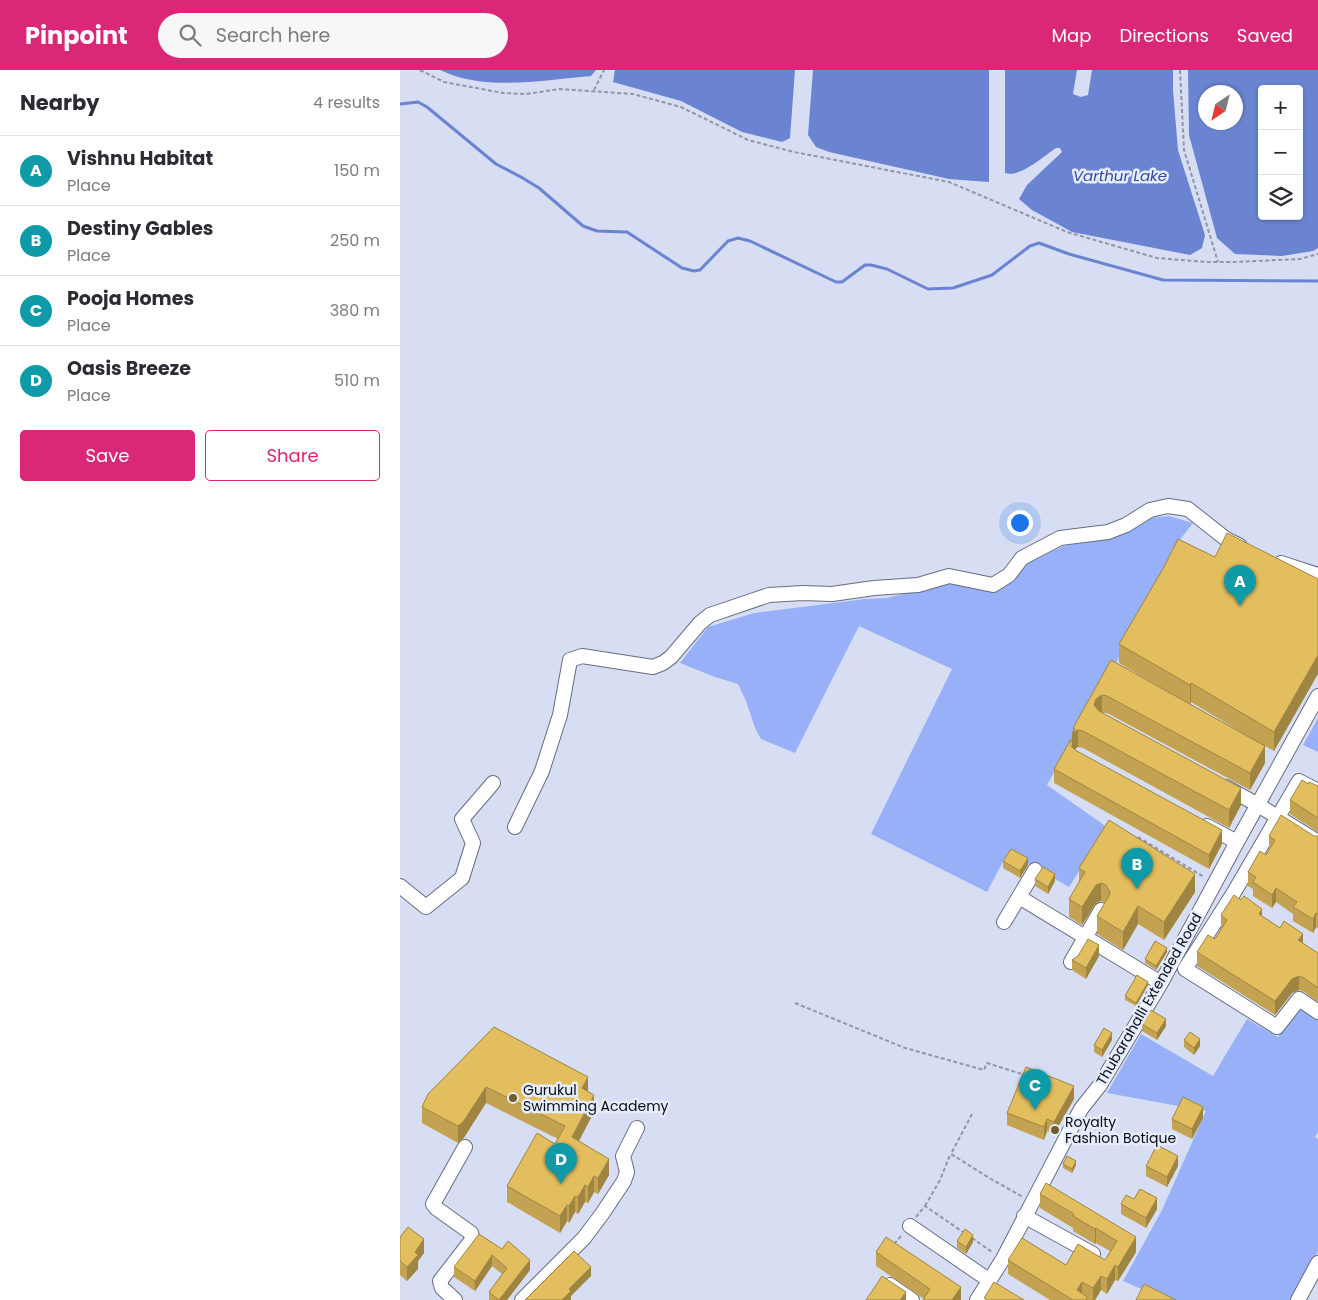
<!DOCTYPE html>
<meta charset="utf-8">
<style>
:root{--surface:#fff;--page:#f7f7f7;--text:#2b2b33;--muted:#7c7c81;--line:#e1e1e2;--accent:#db2777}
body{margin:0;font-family:Poppins,sans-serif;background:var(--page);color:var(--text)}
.controls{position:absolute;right:15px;top:15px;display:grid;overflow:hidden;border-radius:5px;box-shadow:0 1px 4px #0004}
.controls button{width:45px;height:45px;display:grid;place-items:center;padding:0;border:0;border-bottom:1px solid var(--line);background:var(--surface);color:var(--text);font:25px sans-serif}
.compass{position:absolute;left:798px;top:15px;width:45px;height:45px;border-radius:50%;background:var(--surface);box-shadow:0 1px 4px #0004;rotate:215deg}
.you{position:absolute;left:619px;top:452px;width:18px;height:18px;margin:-12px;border:4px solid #fff;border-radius:50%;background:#1a73e8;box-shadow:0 0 0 8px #1a73e833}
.badge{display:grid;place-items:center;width:32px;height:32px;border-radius:50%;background:var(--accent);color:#fff;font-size:16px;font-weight:700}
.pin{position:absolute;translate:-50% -41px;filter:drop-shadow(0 1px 2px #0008)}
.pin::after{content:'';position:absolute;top:26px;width:18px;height:15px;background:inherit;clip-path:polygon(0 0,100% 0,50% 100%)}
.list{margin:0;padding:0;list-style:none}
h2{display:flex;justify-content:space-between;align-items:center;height:65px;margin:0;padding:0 20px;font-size:21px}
h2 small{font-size:16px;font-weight:400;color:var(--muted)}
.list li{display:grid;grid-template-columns:32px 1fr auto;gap:15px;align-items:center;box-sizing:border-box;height:70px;padding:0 20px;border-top:1px solid var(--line)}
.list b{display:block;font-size:19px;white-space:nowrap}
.list p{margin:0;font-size:16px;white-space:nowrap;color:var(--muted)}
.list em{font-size:16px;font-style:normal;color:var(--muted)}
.actions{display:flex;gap:10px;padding:15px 20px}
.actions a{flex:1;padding:11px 0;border:1px solid var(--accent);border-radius:5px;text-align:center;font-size:18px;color:var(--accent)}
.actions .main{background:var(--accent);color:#fff}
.icon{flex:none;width:28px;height:28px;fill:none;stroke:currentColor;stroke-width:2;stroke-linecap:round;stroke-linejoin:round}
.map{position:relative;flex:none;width:918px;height:1230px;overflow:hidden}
header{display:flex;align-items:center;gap:30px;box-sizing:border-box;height:70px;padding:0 25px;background:var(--accent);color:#fff}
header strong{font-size:24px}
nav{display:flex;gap:28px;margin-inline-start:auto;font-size:18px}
.search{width:350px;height:45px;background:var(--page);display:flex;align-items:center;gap:12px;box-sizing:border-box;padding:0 18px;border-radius:28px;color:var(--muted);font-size:19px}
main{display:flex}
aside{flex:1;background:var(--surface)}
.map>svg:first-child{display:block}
.green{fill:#97b0f8}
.water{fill:#6b84d1;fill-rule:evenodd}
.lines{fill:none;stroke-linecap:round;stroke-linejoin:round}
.stream{stroke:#6b84d1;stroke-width:3}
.minor-casing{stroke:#666d7f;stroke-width:16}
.path{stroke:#9196a7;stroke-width:2;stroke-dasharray:4 2.5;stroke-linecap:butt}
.minor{stroke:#fff;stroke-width:14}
.wall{fill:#c3a352;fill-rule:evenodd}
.shaded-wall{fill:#9f8542}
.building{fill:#e3be5f;stroke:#9f8542}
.poi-dot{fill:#725e2d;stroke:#e5ecfc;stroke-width:2}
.labels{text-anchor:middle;stroke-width:5;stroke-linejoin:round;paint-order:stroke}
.street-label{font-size:14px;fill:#0b0d14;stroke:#e5ecfc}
.poi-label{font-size:14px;fill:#0b0d14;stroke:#e5ecfc;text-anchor:start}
.water-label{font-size:15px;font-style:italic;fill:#3349a6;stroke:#e5ecfc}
</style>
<header>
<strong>Pinpoint</strong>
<div class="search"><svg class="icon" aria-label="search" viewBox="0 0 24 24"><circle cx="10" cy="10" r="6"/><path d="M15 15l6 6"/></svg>Search here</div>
<nav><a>Map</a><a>Directions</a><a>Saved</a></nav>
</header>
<main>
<aside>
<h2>Nearby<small>4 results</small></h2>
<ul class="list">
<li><span class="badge" style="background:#0f9aa8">A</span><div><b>Vishnu Habitat</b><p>Place</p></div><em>150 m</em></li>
<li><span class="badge" style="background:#0f9aa8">B</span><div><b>Destiny Gables</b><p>Place</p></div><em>250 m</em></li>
<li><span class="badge" style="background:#0f9aa8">C</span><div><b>Pooja Homes</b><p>Place</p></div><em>380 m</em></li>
<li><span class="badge" style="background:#0f9aa8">D</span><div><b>Oasis Breeze</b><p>Place</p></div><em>510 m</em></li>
</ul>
<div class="actions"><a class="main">Save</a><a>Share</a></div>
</aside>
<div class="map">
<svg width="918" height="1230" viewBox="0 0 918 1230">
<rect width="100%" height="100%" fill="#d7def3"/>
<!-- green -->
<path class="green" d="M769 446 793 453 772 480 755 518 713 599 647 715 707 757 669 817 608 782 587 822 471 764 552 599 459 556 395 683 361 669 355 658 346 631 338 614 315 607 280 593 308 557 354 543 465 529 487 528 551 512 597 521 614 511 626 494 663 476 707 469 750 448Z
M918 648V682L903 675Z
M898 936 918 948V1062L915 1067 918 1069V1181L892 1230H767L723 1211 762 1140 806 1041 707 1023 741 964 813 1006 847 949 878 967Z"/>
<!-- water -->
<path class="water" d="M40 0H196L191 6C141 10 86 22 40 0Z
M215 0H395L390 68 382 72 342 62 281 31 213 12Z
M413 0H589V112L549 109 429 82 416 77 408 65Z
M605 0H677L673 24 681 27 688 25 692 0H773V20L778 80 805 165 802 178 790 185 672 162 632 140 619 129 627 115 662 82 660 78H656C644 86 620 108 605 103Z
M788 0H918V178L913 181 882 186 835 184 817 168 789 65ZM862 19H899V146H862ZM806 22H836V52H806Z"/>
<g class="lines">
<!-- stream -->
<path class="stream" d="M0 34 18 32 27 37 96 94 121 107 139 118 183 156 197 161 227 162 282 198 294 201 300 200 328 171 338 168 350 171 436 212H442L465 195H471L487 199 528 219 553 218 592 205 630 176 639 173 669 184 763 210 918 211"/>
<!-- minor casing -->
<g class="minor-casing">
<path id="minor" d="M881 493 918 505
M826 717 858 735 918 772
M918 721 899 711 833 824 785 899 877 957 899 929 918 942
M807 756 837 772
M115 757 142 701 160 645 170 590 182 586 253 597 263 593 271 587 300 553 310 545 369 525 403 523 432 524 474 518 518 515 549 506 593 515 609 505 622 488 660 468 708 462 726 455 750 440 768 436 788 439 826 469 840 476
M0 816 26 837 62 808 73 773 62 749 93 713
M619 827 761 913
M604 852 635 800
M671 892 701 840
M624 1146 693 1184
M510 1156 590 1211
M490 1215 512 1230
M55 1230 42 1218 40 1211 71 1171 72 1167 71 1163 36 1138 33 1134 65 1077
M122 1230 184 1168 202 1144 224 1111 227 1102 223 1086 237 1058
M577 1230 603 1189 681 1039 700 1015 761 913 837 772 918 626
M898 1230 918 1193"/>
</g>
<!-- path -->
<path class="path" d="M20 0 44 12 103 23 126 24 160 19 233 24 281 37 348 70 394 82 549 112 667 162 757 188 806 192H834L900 189 918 184
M780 0 784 80 818 192
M194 20 204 0
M738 767 804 807
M395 933 505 978 584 1000 587 993 625 1005
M572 1044 551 1084 591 1109 623 1127
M525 1136 540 1110 550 1085
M516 1147 525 1136 563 1162
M572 1168 592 1182
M494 1174 502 1165"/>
<!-- minor -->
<use href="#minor" class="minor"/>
</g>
<!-- wall -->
<path class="wall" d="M815 487 918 509 874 681 865 676V693L850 720 707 643H701L841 735 829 758 683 678 678 677 674 679 822 774 809 799 654 713V699L671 676 672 677 673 658 711 590 773 625 719 593V574ZM791 632 854 670 790 634Z
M908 714 918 716V762L890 744V730Z
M869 766H918V858L916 857 913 863 893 851V844L876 832 872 838 853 826V819L848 816V802L866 785 869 780Z
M603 791 628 795 620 808 603 798Z
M679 798 795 822 764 870 738 854 723 880 697 864V846L705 833 701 831 696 833 682 855 669 847V829L679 813Z
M635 809 655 811 648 824 635 816Z
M841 830 862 846 918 883V932L904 922 899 920 892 923 875 945 797 896V882L815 869 821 859V845Z
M767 882 756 900 745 893V889Z
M678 886H699L686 909 672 900V890Z
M748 915 736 936 725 930V926Z
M742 954 766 956 757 970 742 961Z
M94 957 188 1022 194 1042 179 1071 209 1105 198 1124 194 1122 188 1133 185 1132 178 1144 175 1142 169 1153 167 1151 160 1163 107 1132V1116L155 1074 158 1069 86 1033 63 1069 58 1073 22 1053V1037Z
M712 970 702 987 694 982V975Z
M784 970 800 976 794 985 784 977Z
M674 1029 654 1064 647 1061 644 1070 607 1055V1043Z
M803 1048 792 1069 772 1059V1049Z
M663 1094 676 1095 672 1103 663 1098Z
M746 1096H778L767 1117 746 1106Z
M640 1124 736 1182 718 1211 715 1210 707 1224 701 1220 695 1230H650L608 1204V1190L666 1195 705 1190 710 1181 696 1173 695 1174 673 1161V1158L640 1138Z
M734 1129 757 1139 746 1158 721 1144V1134Z
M79 1164 130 1200 107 1230H89V1222L102 1204 92 1196 75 1221 54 1207V1197Z
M0 1167 24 1183 18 1191V1199L7 1211 0 1205Z
M557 1171 573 1172 566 1184 557 1178Z
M476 1182 561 1230 524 1229 476 1196Z"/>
<!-- shaded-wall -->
<path class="shaded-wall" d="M918 585V604L874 681V662Z
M791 613V632L790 635V615Z
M702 625V642L696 646 694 635 696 629Z
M678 660V677L672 681V663Z
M865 676V693L850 720V703Z
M841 718V735L829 758V740Z
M822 760V774L809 799V785Z
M628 788V795L620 808V801Z
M655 804V811L648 824V817Z
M795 804V822L764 870V852Z
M701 813V831L696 833 682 855V837L696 815Z
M876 818V832L872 838V825Z
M738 836V854L723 880V862Z
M862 839V853L859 844Z
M916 843V857L913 863V849Z
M903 864V877L898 870Z
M699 875V886L686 909V898Z
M767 878V882L756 900V896Z
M899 906V920L892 923 875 945V931L892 909Z
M748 912V915L736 936V933Z
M766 949V956L757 970V963Z
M712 963V970L702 987V980Z
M800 969V976L794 985V978Z
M188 1007V1023L182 1018Z
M674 1016V1029L654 1064V1052Z
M86 1017V1033L63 1069 58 1073V1056Z
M194 1025V1042L172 1084V1067Z
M803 1037V1048L792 1069V1059Z
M647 1049V1061L644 1070V1057Z
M778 1086V1096L767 1117V1107Z
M209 1089V1105L198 1124V1108Z
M676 1091V1095L672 1103V1099Z
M194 1106V1122L188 1133V1117Z
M185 1115V1132L178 1144V1127Z
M175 1126V1142L169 1153V1136Z
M757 1128V1139L746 1158V1148Z
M167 1135V1151L160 1163V1146Z
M696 1158V1173L695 1174V1159Z
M573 1165V1172L566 1184V1177Z
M736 1167V1182L718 1211V1197Z
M24 1169V1183L18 1191V1199L7 1211V1197L15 1182Z
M92 1185V1196L75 1221V1211Z
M130 1190V1200L107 1230H99Z
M715 1195V1210L707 1224V1209Z
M191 1197V1206L171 1226V1230H162L169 1219Z
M701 1206V1220L695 1230H693V1218Z
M682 1212V1227L677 1220Z
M561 1217V1230H552Z
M506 1222V1230H500Z"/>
<!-- building -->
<path class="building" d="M827 463 918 509V585L874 662 791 613 790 615 719 574 764 497 778 469 815 487Z
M711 590 865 676 850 703 707 626 702 625 696 629 694 635 699 641 841 718 829 740 683 661 678 660 672 663 675 659 673 658Z
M671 669V676L675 680 822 760 809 785 654 699Z
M902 710 908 714 909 712 918 716V748L890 730Z
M881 745 914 766H918V844L916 843 913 849 893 837 897 832 876 818 872 825 853 812 856 807 848 802 860 781 866 785 875 770 869 766Z
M709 750 795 804 764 852 738 836 723 862 697 846 709 826 710 822 706 815 701 813 696 815 682 837 669 829 685 802 679 798Z
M611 779 628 788 620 801 603 791Z
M643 797 655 804 648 817 635 809Z
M834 825 841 830 844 826 862 839 859 844 880 858 884 851 903 864 898 870 918 883V918L904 908 899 906 892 909 875 931 797 882 808 865 815 869 827 850 821 845Z
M688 869 699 875 686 898 672 890 678 886Z
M755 871 767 878 756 896 745 889Z
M737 905 748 912 736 933 725 926Z
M751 940 766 949 757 963 742 954Z
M94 957 188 1007 182 1018 194 1025 172 1067 209 1089 198 1108 194 1106 188 1117 185 1115 178 1127 175 1126 169 1136 167 1135 160 1146 107 1116 137 1063 155 1074 165 1056 86 1017 63 1052 58 1056 22 1037 28 1024Z
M704 958 712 963 702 980 694 975Z
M790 962 800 969 794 978 784 970Z
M626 997 674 1016 654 1052 647 1049 644 1057 607 1043Z
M783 1027 803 1037 792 1059 772 1049Z
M757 1075 778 1086 767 1107 746 1096Z
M667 1086 676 1091 672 1099 663 1094Z
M646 1113 736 1167 718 1197 715 1195 707 1209 701 1206 693 1218 682 1212 677 1220 687 1227 686 1230H673L608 1190 622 1168 666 1195 678 1174 705 1190 717 1171 696 1158 695 1159 673 1146 674 1144 640 1124Z
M740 1119 757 1128 746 1148 721 1134 726 1125 734 1129Z
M8 1157 24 1169 15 1182 18 1185 7 1197 0 1191V1167Z
M565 1159 573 1165 566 1177 557 1171Z
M79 1164 102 1179 108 1171 130 1190 99 1230 89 1222 107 1198 92 1185 75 1211 54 1197Z
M486 1167 561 1217 552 1230H523L530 1219 476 1182Z
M174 1181 191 1197 169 1219 171 1221 162 1230H125Z
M482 1206 506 1222 500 1230H466Z
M594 1212 624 1230H587L584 1228Z
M744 1214 776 1230H736Z"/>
<!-- markers -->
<g class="poi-dot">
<circle cx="113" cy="1028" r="5"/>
<circle cx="655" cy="1060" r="5"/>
</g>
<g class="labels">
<!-- street labels -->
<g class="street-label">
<text transform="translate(749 929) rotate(-60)" y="5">Thubarahalli Extended Road</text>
</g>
<!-- poi labels -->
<g class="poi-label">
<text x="123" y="1025">Gurukul<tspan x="123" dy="16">Swimming Academy</tspan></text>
<text x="665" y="1057">Royalty<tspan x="665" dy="16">Fashion Botique</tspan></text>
</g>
<!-- water labels -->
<g class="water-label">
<text x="720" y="111">Varthur Lake</text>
</g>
</g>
</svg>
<div class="controls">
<button>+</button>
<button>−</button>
<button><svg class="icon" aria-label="layers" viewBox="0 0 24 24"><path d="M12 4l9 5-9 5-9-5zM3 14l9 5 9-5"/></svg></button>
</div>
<svg class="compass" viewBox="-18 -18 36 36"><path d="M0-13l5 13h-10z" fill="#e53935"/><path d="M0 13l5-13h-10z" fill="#7c7c81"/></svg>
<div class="you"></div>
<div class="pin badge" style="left:840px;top:536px;background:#0f9aa8">A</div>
<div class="pin badge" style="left:737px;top:819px;background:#0f9aa8">B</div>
<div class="pin badge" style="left:635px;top:1040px;background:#0f9aa8">C</div>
<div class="pin badge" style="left:161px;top:1114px;background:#0f9aa8">D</div>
</div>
</main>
